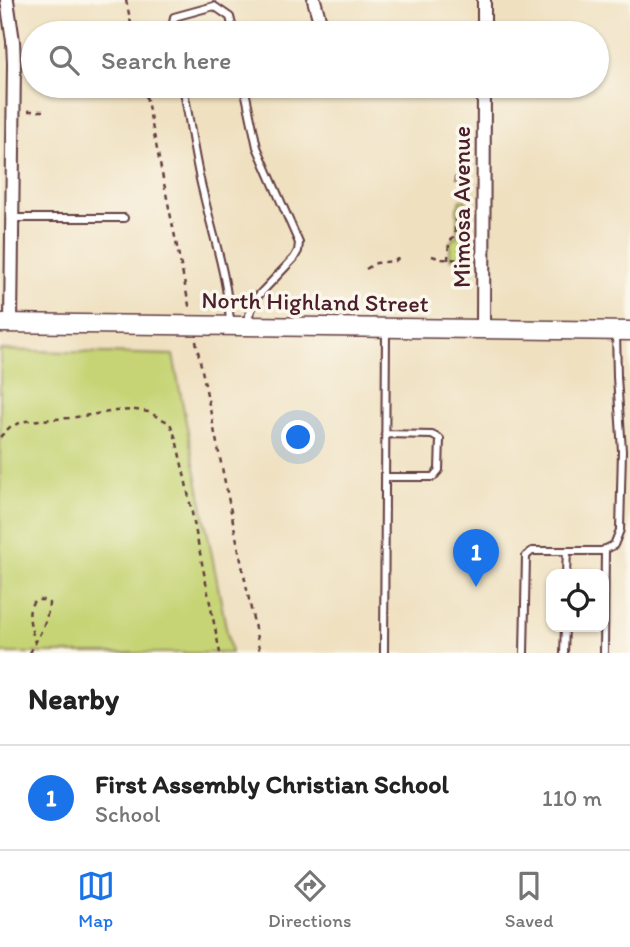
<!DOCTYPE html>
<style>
:root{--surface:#fff;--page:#f6f6f6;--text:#222;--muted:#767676;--line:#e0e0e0;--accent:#1a73e8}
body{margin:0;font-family:Itim,sans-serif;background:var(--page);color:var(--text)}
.controls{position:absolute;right:21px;bottom:21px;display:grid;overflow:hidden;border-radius:14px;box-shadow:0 2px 5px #0004}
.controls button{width:63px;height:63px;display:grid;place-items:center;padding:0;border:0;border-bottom:2px solid var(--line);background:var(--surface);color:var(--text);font:35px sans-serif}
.you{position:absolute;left:299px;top:438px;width:24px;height:24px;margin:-18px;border:5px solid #fff;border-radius:50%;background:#1a73e8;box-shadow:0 0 0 10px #1a73e833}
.badge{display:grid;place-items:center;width:46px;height:46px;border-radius:50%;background:var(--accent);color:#fff;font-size:23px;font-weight:700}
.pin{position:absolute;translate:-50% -58px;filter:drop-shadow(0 2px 4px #0008)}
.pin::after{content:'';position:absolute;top:37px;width:24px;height:21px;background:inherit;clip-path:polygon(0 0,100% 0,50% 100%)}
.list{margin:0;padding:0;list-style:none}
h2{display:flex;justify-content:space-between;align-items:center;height:91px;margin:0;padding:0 28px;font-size:30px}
h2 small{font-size:23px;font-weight:400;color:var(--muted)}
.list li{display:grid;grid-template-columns:46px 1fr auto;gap:21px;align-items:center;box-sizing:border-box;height:105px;padding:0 28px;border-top:2px solid var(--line)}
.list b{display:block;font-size:26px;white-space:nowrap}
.list p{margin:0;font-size:23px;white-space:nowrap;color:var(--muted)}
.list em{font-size:23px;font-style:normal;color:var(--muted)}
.icon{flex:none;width:38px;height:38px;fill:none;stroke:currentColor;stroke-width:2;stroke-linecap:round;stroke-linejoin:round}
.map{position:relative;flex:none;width:630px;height:653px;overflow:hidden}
.search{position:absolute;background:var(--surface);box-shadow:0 2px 5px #0004;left:21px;right:21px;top:21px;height:77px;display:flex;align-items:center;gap:18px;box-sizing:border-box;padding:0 24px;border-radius:38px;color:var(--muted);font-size:26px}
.sheet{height:196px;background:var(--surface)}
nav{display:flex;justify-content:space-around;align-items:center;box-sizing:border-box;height:98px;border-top:2px solid var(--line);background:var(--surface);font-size:19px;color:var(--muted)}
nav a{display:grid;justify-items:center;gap:4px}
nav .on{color:var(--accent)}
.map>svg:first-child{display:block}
.green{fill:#c6d475;stroke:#887a50;stroke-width:2}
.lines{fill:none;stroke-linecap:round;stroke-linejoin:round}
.service-casing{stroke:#633c41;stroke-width:10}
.minor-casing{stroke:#633c41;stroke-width:16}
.secondary-casing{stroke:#633c41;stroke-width:21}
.path{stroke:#633c41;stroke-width:2.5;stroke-dasharray:5 5;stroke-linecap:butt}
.service{stroke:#fff;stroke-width:6}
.minor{stroke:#fff;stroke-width:12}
.secondary{stroke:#fff;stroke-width:18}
.tree{fill:#a58f78}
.labels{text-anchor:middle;stroke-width:7;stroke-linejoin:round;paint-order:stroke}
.street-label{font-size:24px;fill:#4a1f2b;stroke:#fbf7ec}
</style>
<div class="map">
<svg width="630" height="653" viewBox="0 0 630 653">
<rect width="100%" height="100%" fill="#fbf7ec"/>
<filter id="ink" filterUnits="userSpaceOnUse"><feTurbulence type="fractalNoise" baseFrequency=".0143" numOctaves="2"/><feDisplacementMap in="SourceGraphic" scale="14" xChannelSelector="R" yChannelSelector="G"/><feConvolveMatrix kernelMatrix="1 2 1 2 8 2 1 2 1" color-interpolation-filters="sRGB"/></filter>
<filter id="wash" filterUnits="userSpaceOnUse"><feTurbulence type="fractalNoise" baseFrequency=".00686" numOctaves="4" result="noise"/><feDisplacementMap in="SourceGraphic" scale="28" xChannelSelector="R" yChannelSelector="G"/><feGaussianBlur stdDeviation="1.57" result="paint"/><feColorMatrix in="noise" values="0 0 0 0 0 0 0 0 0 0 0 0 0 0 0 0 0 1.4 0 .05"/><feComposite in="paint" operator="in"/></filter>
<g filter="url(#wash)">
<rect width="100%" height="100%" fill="#efe0c0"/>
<!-- green -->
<path class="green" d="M461 200H466V259H450V242L457 236V208Z
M0 350 173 355 231 653H0Z"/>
</g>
<g filter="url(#ink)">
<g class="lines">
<!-- service casing -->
<g class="service-casing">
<path id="service" d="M173 33 172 30 174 17 214 6 230 17 234 33
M183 86C190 121 194 157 203 192 213 236 228 278 230 324
M244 86 257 147 299 243 298 251 294 258 258 296 254 303 245 325
M13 218H124
M385 477H433L439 470 440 439 432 435 385 434
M566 574 567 551
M384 653 386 329
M524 653 526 556 532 551H602L614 545 620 530 622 451 617 377 616 332
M564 653 565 627
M604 653 605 549"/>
</g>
<!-- minor casing -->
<g class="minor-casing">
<path id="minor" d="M7 0 13 41 14 63 11 323
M314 0 323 33
M484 33V0
M483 329 484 86"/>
</g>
<!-- secondary casing -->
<g class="secondary-casing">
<path id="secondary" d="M0 323 630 331"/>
</g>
<!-- path -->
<path class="path" d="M126 0 133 33
M144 86 190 310
M28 111H47
M432 256 442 259 468 260
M448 260 449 243 455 235V218
M366 269 376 263 395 261 401 256
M196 341 260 653
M0 437 11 426 26 421 69 418 115 411 136 410 148 412 170 423 176 439 186 483 220 653
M30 653C38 637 48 621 49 603L43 600H35C24 611 32 629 35 643"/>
<!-- service -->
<use href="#service" class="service"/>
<!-- minor -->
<use href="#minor" class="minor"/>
<!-- secondary -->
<use href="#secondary" class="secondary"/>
</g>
<!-- trees -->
<g class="tree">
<circle cx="458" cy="180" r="5"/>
<circle cx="461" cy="214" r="5"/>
</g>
</g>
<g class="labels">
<!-- street labels -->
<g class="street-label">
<text transform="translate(462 207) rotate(-90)" y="8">Mimosa Avenue</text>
<text transform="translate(315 302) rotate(1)" y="8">North Highland Street</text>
</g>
</g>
</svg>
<div class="controls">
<button><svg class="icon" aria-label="locate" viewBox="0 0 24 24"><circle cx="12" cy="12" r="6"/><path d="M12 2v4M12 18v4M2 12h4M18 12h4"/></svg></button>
</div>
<div class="you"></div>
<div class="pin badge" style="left:476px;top:587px">1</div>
<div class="search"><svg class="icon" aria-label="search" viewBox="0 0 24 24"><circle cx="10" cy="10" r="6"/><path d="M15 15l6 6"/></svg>Search here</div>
</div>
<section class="sheet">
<h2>Nearby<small></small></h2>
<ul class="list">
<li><span class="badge">1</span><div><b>First Assembly Christian School</b><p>School</p></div><em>110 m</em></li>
</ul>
</section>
<nav>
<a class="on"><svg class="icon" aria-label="map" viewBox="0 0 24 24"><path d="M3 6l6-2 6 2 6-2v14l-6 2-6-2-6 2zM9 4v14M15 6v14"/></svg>Map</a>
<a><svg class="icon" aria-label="directions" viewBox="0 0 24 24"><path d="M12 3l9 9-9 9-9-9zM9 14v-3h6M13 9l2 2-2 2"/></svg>Directions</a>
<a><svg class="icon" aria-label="saved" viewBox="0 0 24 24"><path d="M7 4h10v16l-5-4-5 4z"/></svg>Saved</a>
</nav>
